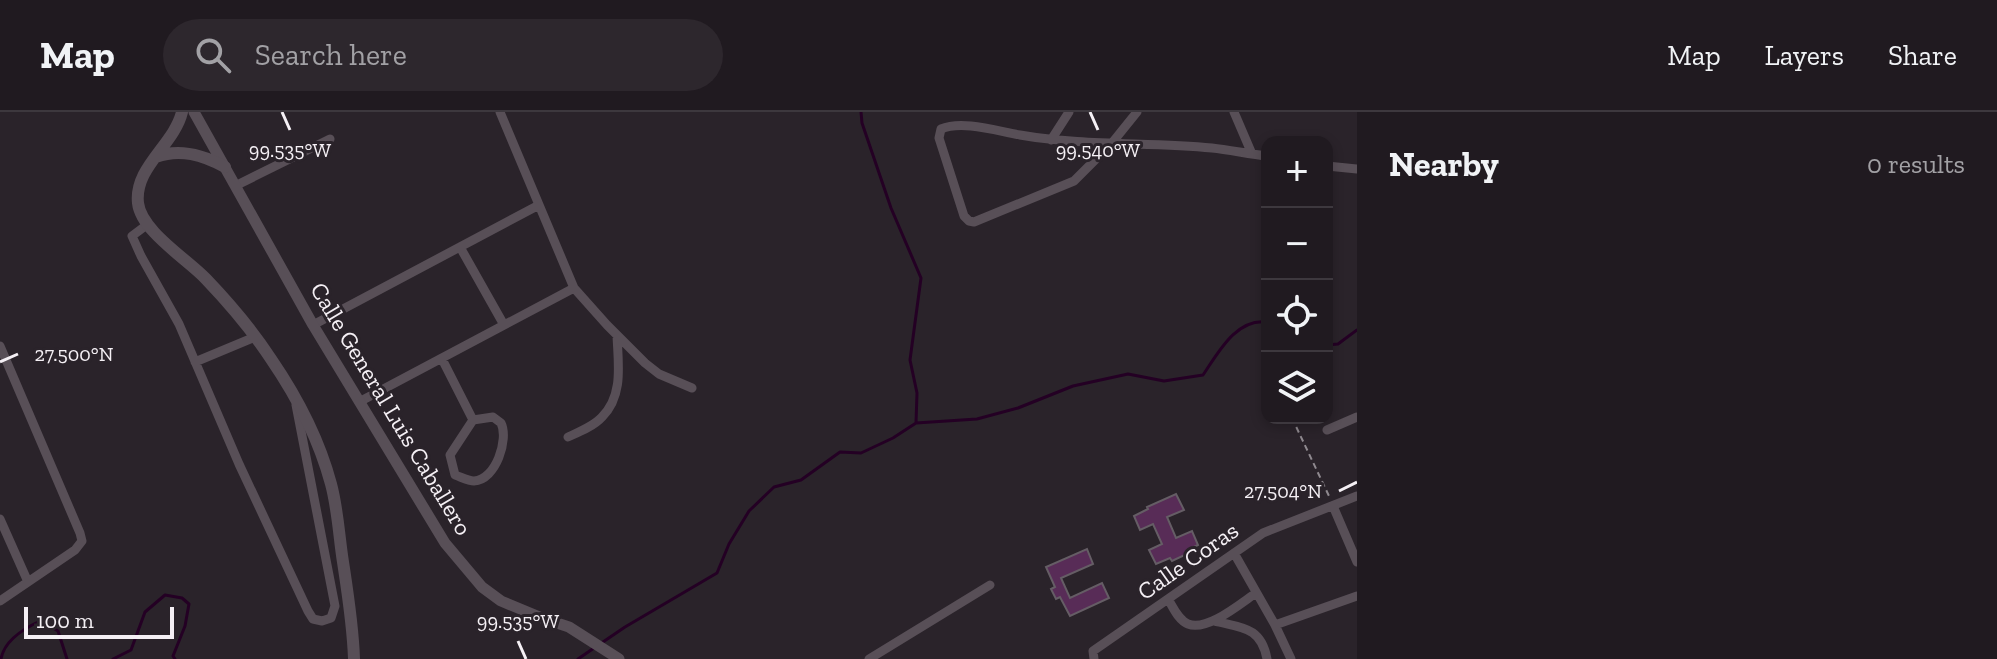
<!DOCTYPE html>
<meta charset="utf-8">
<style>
:root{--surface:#201a20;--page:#2d272d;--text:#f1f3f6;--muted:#a2a1a5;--line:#3d383e}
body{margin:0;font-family:"Zilla Slab",serif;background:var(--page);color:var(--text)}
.controls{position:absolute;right:24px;top:24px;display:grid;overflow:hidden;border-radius:16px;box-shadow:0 4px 12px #0003}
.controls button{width:72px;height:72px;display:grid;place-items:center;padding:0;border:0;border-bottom:2px solid var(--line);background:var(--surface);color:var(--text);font:40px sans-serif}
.scale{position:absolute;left:24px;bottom:20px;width:150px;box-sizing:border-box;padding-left:8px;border:4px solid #f5f0f5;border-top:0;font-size:22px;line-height:28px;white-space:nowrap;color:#f5f0f5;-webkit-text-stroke:6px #2a232a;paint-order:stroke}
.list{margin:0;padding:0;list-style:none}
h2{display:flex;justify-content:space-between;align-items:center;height:104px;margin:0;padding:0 32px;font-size:34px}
h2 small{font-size:26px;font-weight:400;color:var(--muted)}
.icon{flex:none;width:44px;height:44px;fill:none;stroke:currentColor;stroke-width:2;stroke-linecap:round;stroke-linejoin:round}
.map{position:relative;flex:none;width:1357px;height:547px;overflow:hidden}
header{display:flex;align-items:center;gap:48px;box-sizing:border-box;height:112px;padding:0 40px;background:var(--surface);border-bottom:2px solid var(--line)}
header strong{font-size:38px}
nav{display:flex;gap:44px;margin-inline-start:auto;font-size:28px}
.search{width:560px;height:72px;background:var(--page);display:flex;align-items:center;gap:20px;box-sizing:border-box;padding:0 28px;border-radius:44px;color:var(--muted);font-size:30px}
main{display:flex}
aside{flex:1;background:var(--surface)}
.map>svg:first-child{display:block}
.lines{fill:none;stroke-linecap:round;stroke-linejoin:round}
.stream{stroke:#240024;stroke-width:3}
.building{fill:#582c57;stroke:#655d65;stroke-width:2}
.path{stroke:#8f898f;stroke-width:2;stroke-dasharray:6 4;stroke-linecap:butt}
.minor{stroke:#584f57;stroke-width:9}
.tertiary{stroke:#584f57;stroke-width:11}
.secondary{stroke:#584f57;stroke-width:12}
.ticks{fill:none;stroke:#f5f0f5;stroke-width:3}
.labels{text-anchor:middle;stroke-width:6;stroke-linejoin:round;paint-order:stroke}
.street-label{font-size:24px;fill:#f5f0f5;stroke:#2a232a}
.ticks-label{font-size:20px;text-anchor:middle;fill:#f5f0f5;stroke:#2a232a;stroke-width:6;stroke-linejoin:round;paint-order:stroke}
</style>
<header>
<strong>Map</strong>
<div class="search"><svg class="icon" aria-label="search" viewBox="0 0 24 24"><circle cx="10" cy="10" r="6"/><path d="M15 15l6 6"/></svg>Search here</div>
<nav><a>Map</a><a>Layers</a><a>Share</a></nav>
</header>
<main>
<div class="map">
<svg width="1357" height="547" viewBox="0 0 1357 547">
<rect width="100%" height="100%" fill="#2a232a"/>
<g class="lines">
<!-- stream -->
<path class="stream" d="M1327 233 1338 232 1357 218
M916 311 977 307 1018 296 1073 274 1128 262 1164 269 1203 263C1218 241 1236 206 1267 210
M600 532 625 515 717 461 729 432 749 399 774 375 801 368 840 340 861 341 893 326 916 311 917 281 910 248 921 166 891 96 862 11 861 0
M1 547C4 529 25 516 40 509L58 519 67 547
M113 547 131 538 145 500 165 483 182 486 189 492 185 514 173 544 175 547
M578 547 594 536"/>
</g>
<!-- building -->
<path class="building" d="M1176 382 1184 398 1167 405 1176 426 1192 419 1198 433 1188 438 1189 441 1172 449 1170 446 1156 452 1149 438 1162 432 1153 412 1140 418 1134 404 1148 397 1147 395Z
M1087 437 1093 452 1061 466 1070 486 1102 471 1109 486 1070 504 1060 485 1056 487 1051 477 1055 475 1046 455Z"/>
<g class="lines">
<!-- path -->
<path class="path" d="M1292 306 1329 384"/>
<!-- minor -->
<path class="minor" d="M500 0 574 176 607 213 645 251 659 262 692 276
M1137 0 1112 31 1074 69 974 110 969 109 964 104 939 26 941 17C962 8 997 19 1020 23 1083 34 1148 30 1212 36 1230 38 1249 42 1267 44
M1234 0 1252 42
M1051 28 1069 0
M1327 54 1357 57
M235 74 330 27
M148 112 132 124 141 144 179 212 239 352 308 499 313 507 322 509 331 506 335 494 296 293
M460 135 504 213
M313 213 539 93
M0 234 80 421 82 429 75 438 0 489
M442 247 473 308 450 343 455 363C461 365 468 369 474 369 496 368 509 327 501 311L493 305 473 308
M195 250 255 225
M359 290 574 176
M1327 318 1357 305
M568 325C579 320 594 314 602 305 624 283 618 251 617 223
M1333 394 1357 450
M0 407 28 470
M1234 441 1275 513 1291 547
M1168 487C1173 495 1178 508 1188 512 1207 520 1241 491 1256 481
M1214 509C1241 516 1261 514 1267 547
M1275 513 1357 484
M869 547 990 473
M1094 547 1093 539 1263 421 1357 384"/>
<!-- tertiary -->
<path class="tertiary" d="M194 0 313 213 445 431 482 475 501 489 542 506 569 515 619 547"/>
<!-- secondary -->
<path class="secondary" d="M182 0C174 33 134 55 138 91 141 119 187 147 206 167 229 191 252 218 271 247 297 285 319 327 331 372 338 398 339 425 343 450 348 483 353 514 354 547
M156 45C180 36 203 43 225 55"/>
</g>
<!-- ticks -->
<path class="ticks" d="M282 0 290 18M1090 0 1098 18M0 250 18 242M1339 379 1357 370M518 529 526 547"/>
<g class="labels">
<!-- street labels -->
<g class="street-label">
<text transform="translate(391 297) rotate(59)" y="8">Calle General Luis Caballero</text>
<text transform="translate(1188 449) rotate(-35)" y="8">Calle Coras</text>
</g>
</g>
<g class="ticks-label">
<text x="290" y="45">99.535°W</text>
<text x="1098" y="45">99.540°W</text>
<text x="74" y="249">27.500°N</text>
<text x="1283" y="386">27.504°N</text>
<text x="518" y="516">99.535°W</text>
</g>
</svg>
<div class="controls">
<button>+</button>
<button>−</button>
<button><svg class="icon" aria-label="locate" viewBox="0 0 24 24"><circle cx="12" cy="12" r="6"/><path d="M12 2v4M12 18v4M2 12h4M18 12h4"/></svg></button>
<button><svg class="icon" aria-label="layers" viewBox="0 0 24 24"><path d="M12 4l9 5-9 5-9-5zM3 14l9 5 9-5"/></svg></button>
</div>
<div class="scale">100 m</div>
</div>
<aside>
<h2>Nearby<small>0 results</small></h2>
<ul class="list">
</ul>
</aside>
</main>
